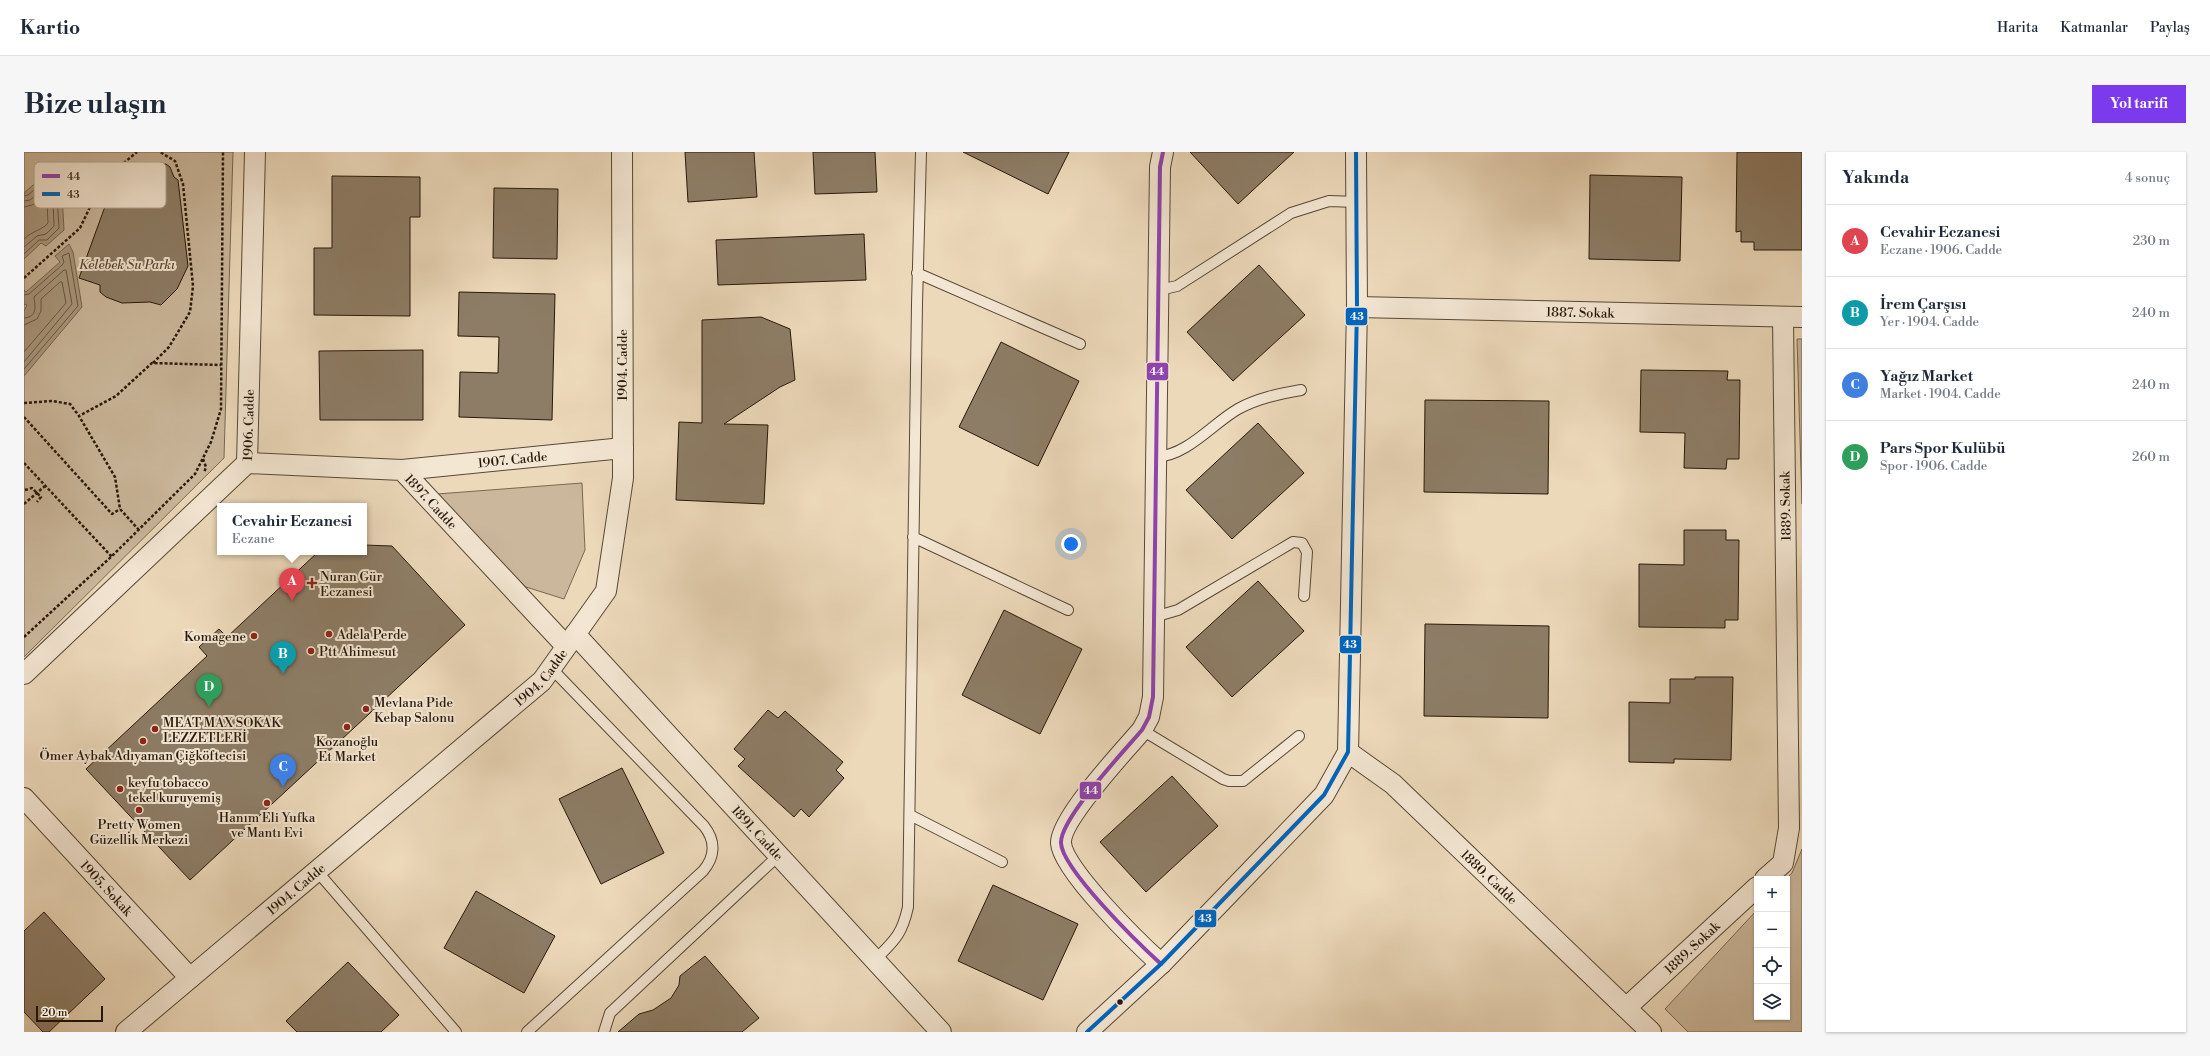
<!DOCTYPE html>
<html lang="tr">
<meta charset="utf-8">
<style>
:root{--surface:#fff;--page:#f6f6f7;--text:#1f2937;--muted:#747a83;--line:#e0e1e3;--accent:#7c3aed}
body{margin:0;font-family:"Libre Bodoni",serif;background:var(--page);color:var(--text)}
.controls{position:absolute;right:12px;bottom:12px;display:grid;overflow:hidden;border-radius:0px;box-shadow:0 1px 3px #0004}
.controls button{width:36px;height:36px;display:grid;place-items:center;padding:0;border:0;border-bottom:1px solid var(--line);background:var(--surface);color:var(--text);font:20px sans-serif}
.scale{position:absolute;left:12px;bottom:10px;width:67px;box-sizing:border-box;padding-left:4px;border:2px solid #27190a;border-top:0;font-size:11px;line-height:14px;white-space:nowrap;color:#27190a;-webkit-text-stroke:3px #f3e6d2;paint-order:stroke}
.you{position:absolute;left:1047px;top:392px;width:14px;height:14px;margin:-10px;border:3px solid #fff;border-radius:50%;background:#1a73e8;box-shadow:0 0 0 6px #1a73e833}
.badge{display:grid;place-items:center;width:26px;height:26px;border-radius:50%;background:var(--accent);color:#fff;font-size:13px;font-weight:700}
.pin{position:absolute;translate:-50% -33px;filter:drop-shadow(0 1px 2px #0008)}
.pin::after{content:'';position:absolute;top:21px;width:14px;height:12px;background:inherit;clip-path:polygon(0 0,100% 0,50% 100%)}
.popup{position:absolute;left:193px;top:351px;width:150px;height:52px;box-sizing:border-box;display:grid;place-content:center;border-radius:0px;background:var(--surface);filter:drop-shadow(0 1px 3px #0005);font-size:13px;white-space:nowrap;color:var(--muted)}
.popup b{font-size:15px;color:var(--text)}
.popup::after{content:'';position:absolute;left:50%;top:100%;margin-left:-8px;border:8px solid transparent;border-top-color:var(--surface)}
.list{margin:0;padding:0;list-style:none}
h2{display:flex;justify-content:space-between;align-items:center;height:52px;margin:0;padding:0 16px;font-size:17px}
h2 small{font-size:13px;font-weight:400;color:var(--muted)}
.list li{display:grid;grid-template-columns:26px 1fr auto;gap:12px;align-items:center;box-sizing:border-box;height:72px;padding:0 16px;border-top:1px solid var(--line)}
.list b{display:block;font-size:15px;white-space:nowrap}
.list p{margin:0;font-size:13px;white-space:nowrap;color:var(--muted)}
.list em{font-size:13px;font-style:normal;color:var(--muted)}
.icon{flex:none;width:22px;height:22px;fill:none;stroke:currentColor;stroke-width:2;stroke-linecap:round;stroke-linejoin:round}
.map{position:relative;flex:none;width:1778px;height:880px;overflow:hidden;border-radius:0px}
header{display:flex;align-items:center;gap:24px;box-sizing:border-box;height:56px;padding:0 20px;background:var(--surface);border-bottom:1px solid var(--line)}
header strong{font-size:19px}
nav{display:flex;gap:22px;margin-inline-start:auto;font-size:14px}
.intro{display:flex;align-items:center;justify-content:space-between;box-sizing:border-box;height:96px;padding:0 24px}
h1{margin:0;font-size:28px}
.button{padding:10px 18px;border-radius:0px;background:var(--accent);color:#fff;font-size:14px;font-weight:700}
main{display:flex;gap:24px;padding:0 24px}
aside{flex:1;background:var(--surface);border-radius:0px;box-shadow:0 1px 3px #0004}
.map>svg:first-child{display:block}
.green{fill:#cbb89c;stroke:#796853}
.water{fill:#a9987e;stroke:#756550}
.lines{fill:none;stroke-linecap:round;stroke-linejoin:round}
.shore{stroke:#685844;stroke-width:1}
.building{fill:#8d7d66;stroke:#27190a}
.service-casing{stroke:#584936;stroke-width:12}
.minor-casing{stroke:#584936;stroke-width:22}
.path{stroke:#27190a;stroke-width:2.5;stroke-dasharray:3 2;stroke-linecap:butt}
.service{stroke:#f3e6d2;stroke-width:10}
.minor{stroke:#f3e6d2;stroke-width:20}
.bus-1-casing{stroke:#f3e6d2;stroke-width:7}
.bus-2-casing{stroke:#f3e6d2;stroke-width:7}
.bus-1{stroke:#8e44ad;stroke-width:4}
.bus-2{stroke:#0065bd;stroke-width:4}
.poi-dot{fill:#8f2418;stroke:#f3e6d2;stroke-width:1.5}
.bus-dot{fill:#27190a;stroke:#f3e6d2;stroke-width:1.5}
.labels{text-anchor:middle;stroke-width:4;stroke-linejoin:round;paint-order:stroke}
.park-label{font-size:13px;font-style:italic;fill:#584936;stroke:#f3e6d2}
.street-label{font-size:13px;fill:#27190a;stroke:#f3e6d2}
.poi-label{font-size:13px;fill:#27190a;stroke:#f3e6d2;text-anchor:start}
.key{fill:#f3e6d2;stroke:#b6a896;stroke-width:1}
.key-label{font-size:11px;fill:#27190a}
.line-badge{stroke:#f3e6d2;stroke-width:1.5}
.badge-label{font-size:11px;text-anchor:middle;font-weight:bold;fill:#fff}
</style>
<header>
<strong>Kartio</strong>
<nav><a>Harita</a><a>Katmanlar</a><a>Paylaş</a></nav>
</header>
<div class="intro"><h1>Bize ulaşın</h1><a class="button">Yol tarifi</a></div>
<main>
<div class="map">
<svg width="1778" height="880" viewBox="0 0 1778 880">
<rect width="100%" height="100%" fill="#ecd9ba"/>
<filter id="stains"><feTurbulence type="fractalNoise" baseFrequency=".005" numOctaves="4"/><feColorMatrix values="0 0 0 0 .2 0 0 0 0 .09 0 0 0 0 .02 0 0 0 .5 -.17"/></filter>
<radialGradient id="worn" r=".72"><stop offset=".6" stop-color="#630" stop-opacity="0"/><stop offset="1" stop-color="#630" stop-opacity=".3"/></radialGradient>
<!-- green -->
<path class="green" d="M0 0H209L200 306 0 505Z
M1773 187H1778V352Z
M558 331 561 398 540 447 502 435 416 353 413 342Z
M1778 697V880H1664L1641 857 1733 758V865H1763L1762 727 1768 721Z"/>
<!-- water -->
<path class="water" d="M18 25 38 42 40 78 22 94 17 91 0 107V41Z
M45 92 49 100 58 155 0 224V159L3 153 0 152V138L2 140 36 110 31 104Z"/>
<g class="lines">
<!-- shore -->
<path class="shore" d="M0 44 4 43 18 31 33 43 35 76 23 88H15L0 102
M0 49 6 48 19 38 29 47 30 74 22 82 13 84 0 95
M0 55 8 53 19 46 23 50 24 71C20 77 8 79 0 87
M0 143 5 142 38 113 40 110 38 104 45 101 54 154 0 217
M0 166C14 165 11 154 10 145L40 118H42L48 152 0 210
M0 173 13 167 17 159V147L36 130H38L42 151 0 200"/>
</g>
<!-- building -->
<path class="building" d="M661 0H730L733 45 664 50Z
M789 0H851L853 40 791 42Z
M939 0H1045L1024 42Z
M1166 0H1270L1214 52Z
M1713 0H1778V98H1730V90H1717V79L1712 80Z
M142 12 146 15 150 25 154 28 164 114 153 137 137 153 126 150 98 151 82 145 76 140V133L55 126 91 27 112 15 118 24 136 13Z
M1566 23 1658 25 1656 109 1565 107Z
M308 24 396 25V65H386V164L290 163V96H308Z
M470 36 534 37 533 107 469 106Z
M840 82 842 128 694 133 692 88Z
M1235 113 1281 163 1209 229 1163 180Z
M435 140 531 142 528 268 435 265 436 220 474 221 475 185 434 184Z
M737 165 766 177 771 228 756 235 700 272 744 273 740 352 652 348 655 270 678 271V168Z
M977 190 1055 229 1014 314 935 275Z
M399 198V268H296L295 199Z
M1617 218 1704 219 1703 228H1716L1715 307H1703L1702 317 1660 316 1661 281 1616 280Z
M1401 248 1525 249 1524 342 1400 340Z
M1234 271 1280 321 1208 387 1162 338Z
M1660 378H1702V388H1715L1714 468H1701V476L1615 475V412L1660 413Z
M340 393 368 394 441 473 166 728 62 617 183 504 175 495 195 477 203 485 294 400H340Z
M1234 429 1280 479 1208 545 1162 495Z
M980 458 1058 497 1016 582 938 543Z
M1401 472 1525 474 1524 566 1400 564Z
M1671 525H1709L1707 608 1650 607V611L1605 610V550L1646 551V527H1671Z
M744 558 754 566 761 559 819 610 812 618 820 626 785 665 777 657 770 665 714 614 721 607 710 597Z
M598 616 640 701 577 732 535 647Z
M1148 624 1194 674 1122 740 1076 690Z
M969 733 1054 772 1019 848 934 809Z
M452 739 531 784 500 841 420 796Z
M20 760 81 827 25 880H19L0 860V779Z
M681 804 735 866 718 880H594L615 862 629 858 647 846 655 833 656 824Z
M324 810 375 863 357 880H273L262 869Z"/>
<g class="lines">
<!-- service casing -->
<g class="service-casing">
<path id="service" d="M893 121 1056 192
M1135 138 1153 134 1267 61 1305 49 1332 50
M1132 305C1164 303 1188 272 1214 257 1234 246 1255 242 1277 238
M889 385 1044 458
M1130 465 1154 458 1269 390 1278 391 1283 400 1280 444
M1118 578 1199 627 1205 629H1219L1275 584
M886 663 978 710
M292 718 432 880
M851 808C870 789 878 783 884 755L893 152 897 0
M503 880 679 719C691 705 692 689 680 674L527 516
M580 880 586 861 755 703"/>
</g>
<!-- minor casing -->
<g class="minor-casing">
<g id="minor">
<path id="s1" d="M1333 155 1778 165"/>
<path id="s2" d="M223 311 378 318 542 494"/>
<path id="s3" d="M378 318 599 296"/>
<path id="s4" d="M551 482 917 880"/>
<path id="s5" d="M0 522 223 311 231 0"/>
<path id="s6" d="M1324 600 1369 632 1627 880"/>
<path id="s7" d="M0 646 166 826"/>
<path d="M1741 727 1759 711 1765 676 1759 165"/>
<path d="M1137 812C1115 792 1038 717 1037 691 1036 667 1100 599 1118 578L1125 565 1129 545 1136 15 1139 0"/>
<path id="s8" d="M1603 855 1733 735"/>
<path id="s9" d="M102 880 518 529 582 439 599 326 598 0"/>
<path d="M1063 880 1137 812 1300 643 1324 600 1333 155 1332 0"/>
</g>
</g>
<!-- path -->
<path class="path" d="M0 126 56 76 79 28 113 0
M129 211 145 195 166 160 169 134 159 32 151 9 136 0
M0 251 28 249 46 252 55 264
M0 265 88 362 96 357
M179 307 182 315 180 321
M0 311 88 405
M1 338 8 336 17 345 13 350
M0 352 21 334
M115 378 96 357 91 325 55 264 92 244 128 211 197 213
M0 485 88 404 171 322 187 290 197 257 199 0"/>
<!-- service -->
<use href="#service" class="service"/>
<!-- minor -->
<use href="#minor" class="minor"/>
<!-- bus-1 casing -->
<g class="bus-1-casing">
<path id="bus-1" d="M1137 812C1115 792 1038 717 1037 691 1036 667 1100 599 1118 578L1125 565 1129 545 1136 15 1139 0"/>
</g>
<!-- bus-2 casing -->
<g class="bus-2-casing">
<path id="bus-2" d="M1063 880 1137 812 1300 643 1324 600 1333 155 1332 0"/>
</g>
<!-- bus-1 -->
<use href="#bus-1" class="bus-1"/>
<!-- bus-2 -->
<use href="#bus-2" class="bus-2"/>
</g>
<!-- markers -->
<g class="poi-dot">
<path d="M286 425h4v4h4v4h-4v4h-4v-4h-4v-4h4z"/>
<circle cx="305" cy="482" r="4"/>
<circle cx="230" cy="484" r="4"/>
<circle cx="287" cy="499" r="4"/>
<circle cx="342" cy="557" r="4"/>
<circle cx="323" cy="575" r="4"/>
<circle cx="131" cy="577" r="4"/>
<circle cx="119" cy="589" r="4"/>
<circle cx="96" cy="637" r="4"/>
<circle cx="243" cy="651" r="4"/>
<circle cx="115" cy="658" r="4"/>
</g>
<circle class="bus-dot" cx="1096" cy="850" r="3.5"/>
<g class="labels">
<!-- park labels -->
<g class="park-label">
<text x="103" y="117">Kelebek Su Parkı</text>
</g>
<!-- street labels -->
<g class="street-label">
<text dy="5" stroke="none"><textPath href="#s1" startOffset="223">1887. Sokak</textPath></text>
<text transform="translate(598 213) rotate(-90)" y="5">1904. Cadde</text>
<text dy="5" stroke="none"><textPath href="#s5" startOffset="345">1906. Cadde</textPath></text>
<text dy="5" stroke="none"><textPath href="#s3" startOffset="111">1907. Cadde</textPath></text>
<text dy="5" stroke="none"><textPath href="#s2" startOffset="198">1897. Cadde</textPath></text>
<text transform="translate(1761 354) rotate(-91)" y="5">1889. Sokak</text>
<text dy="5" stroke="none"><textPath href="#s9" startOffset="546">1904. Cadde</textPath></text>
<text dy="5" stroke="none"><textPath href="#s4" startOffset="270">1891. Cadde</textPath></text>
<text dy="5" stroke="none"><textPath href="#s6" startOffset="189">1880. Cadde</textPath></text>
<text dy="5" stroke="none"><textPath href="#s7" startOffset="122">1905. Sokak</textPath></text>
<text dy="5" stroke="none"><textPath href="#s9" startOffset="222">1904. Cadde</textPath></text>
<text dy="5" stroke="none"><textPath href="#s8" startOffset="88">1889. Sokak</textPath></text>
</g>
<!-- poi labels -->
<g class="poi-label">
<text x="296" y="429">Nuran Gür<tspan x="296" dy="15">Eczanesi</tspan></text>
<text x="313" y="487">Adela Perde</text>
<text x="222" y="489" text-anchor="end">Komagene</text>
<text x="295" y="504">Ptt Ahimesut</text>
<text x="350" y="555">Mevlana Pide<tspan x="350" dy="15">Kebap Salonu</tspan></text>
<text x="139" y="575">MEAT MAX SOKAK<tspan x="139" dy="15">LEZZETLERİ</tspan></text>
<text x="323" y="594" text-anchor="middle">Kozanoğlu<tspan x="323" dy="15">Et Market</tspan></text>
<text x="119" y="608" text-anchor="middle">Ömer Aybak Adıyaman Çiğköftecisi</text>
<text x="104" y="635">keyfu tobacco<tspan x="104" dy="15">tekel kuruyemiş</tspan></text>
<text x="243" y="670" text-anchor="middle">Hanım Eli Yufka<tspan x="243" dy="15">ve Mantı Evi</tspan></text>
<text x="115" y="677" text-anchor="middle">Pretty Women<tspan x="115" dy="15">Güzellik Merkezi</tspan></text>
</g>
</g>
<!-- legend -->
<rect x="10" y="10" width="132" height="46" rx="6" class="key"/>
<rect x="18" y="22" width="18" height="4" fill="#8e44ad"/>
<rect x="18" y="40" width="18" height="4" fill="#0065bd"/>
<g class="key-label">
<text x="43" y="28">44</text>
<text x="43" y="46">43</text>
</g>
<g class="line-badge">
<rect x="1321" y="155" width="23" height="19" rx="4" fill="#0065bd"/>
<rect x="1122" y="210" width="23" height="19" rx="4" fill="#8e44ad"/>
<rect x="1315" y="483" width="23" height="19" rx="4" fill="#0065bd"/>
<rect x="1055" y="629" width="23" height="19" rx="4" fill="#8e44ad"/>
<rect x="1170" y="757" width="23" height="19" rx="4" fill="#0065bd"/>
</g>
<g class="badge-label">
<text x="1333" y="168">43</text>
<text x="1133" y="223">44</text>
<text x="1326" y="496">43</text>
<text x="1067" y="642">44</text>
<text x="1181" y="770">43</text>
</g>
<rect width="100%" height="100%" filter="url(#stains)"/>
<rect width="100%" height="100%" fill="url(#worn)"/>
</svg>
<div class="controls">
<button>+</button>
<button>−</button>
<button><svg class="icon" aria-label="locate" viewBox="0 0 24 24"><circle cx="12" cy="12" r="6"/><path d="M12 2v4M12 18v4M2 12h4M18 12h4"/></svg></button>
<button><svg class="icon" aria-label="layers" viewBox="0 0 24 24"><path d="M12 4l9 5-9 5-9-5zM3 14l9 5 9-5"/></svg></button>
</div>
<div class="scale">20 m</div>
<div class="you"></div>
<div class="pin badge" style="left:268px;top:449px;background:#e0444e">A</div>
<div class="popup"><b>Cevahir Eczanesi</b>Eczane</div>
<div class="pin badge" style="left:259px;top:522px;background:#0f9aa8">B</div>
<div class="pin badge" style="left:259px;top:635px;background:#3f7fe0">C</div>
<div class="pin badge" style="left:185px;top:555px;background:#2e9e5b">D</div>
</div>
<aside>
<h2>Yakında<small>4 sonuç</small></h2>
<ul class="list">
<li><span class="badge" style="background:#e0444e">A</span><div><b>Cevahir Eczanesi</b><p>Eczane · 1906. Cadde</p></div><em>230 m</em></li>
<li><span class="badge" style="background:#0f9aa8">B</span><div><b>İrem Çarşısı</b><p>Yer · 1904. Cadde</p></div><em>240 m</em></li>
<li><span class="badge" style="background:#3f7fe0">C</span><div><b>Yağız Market</b><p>Market · 1904. Cadde</p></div><em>240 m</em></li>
<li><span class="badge" style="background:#2e9e5b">D</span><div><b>Pars Spor Kulübü</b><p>Spor · 1906. Cadde</p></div><em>260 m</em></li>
</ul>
</aside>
</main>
